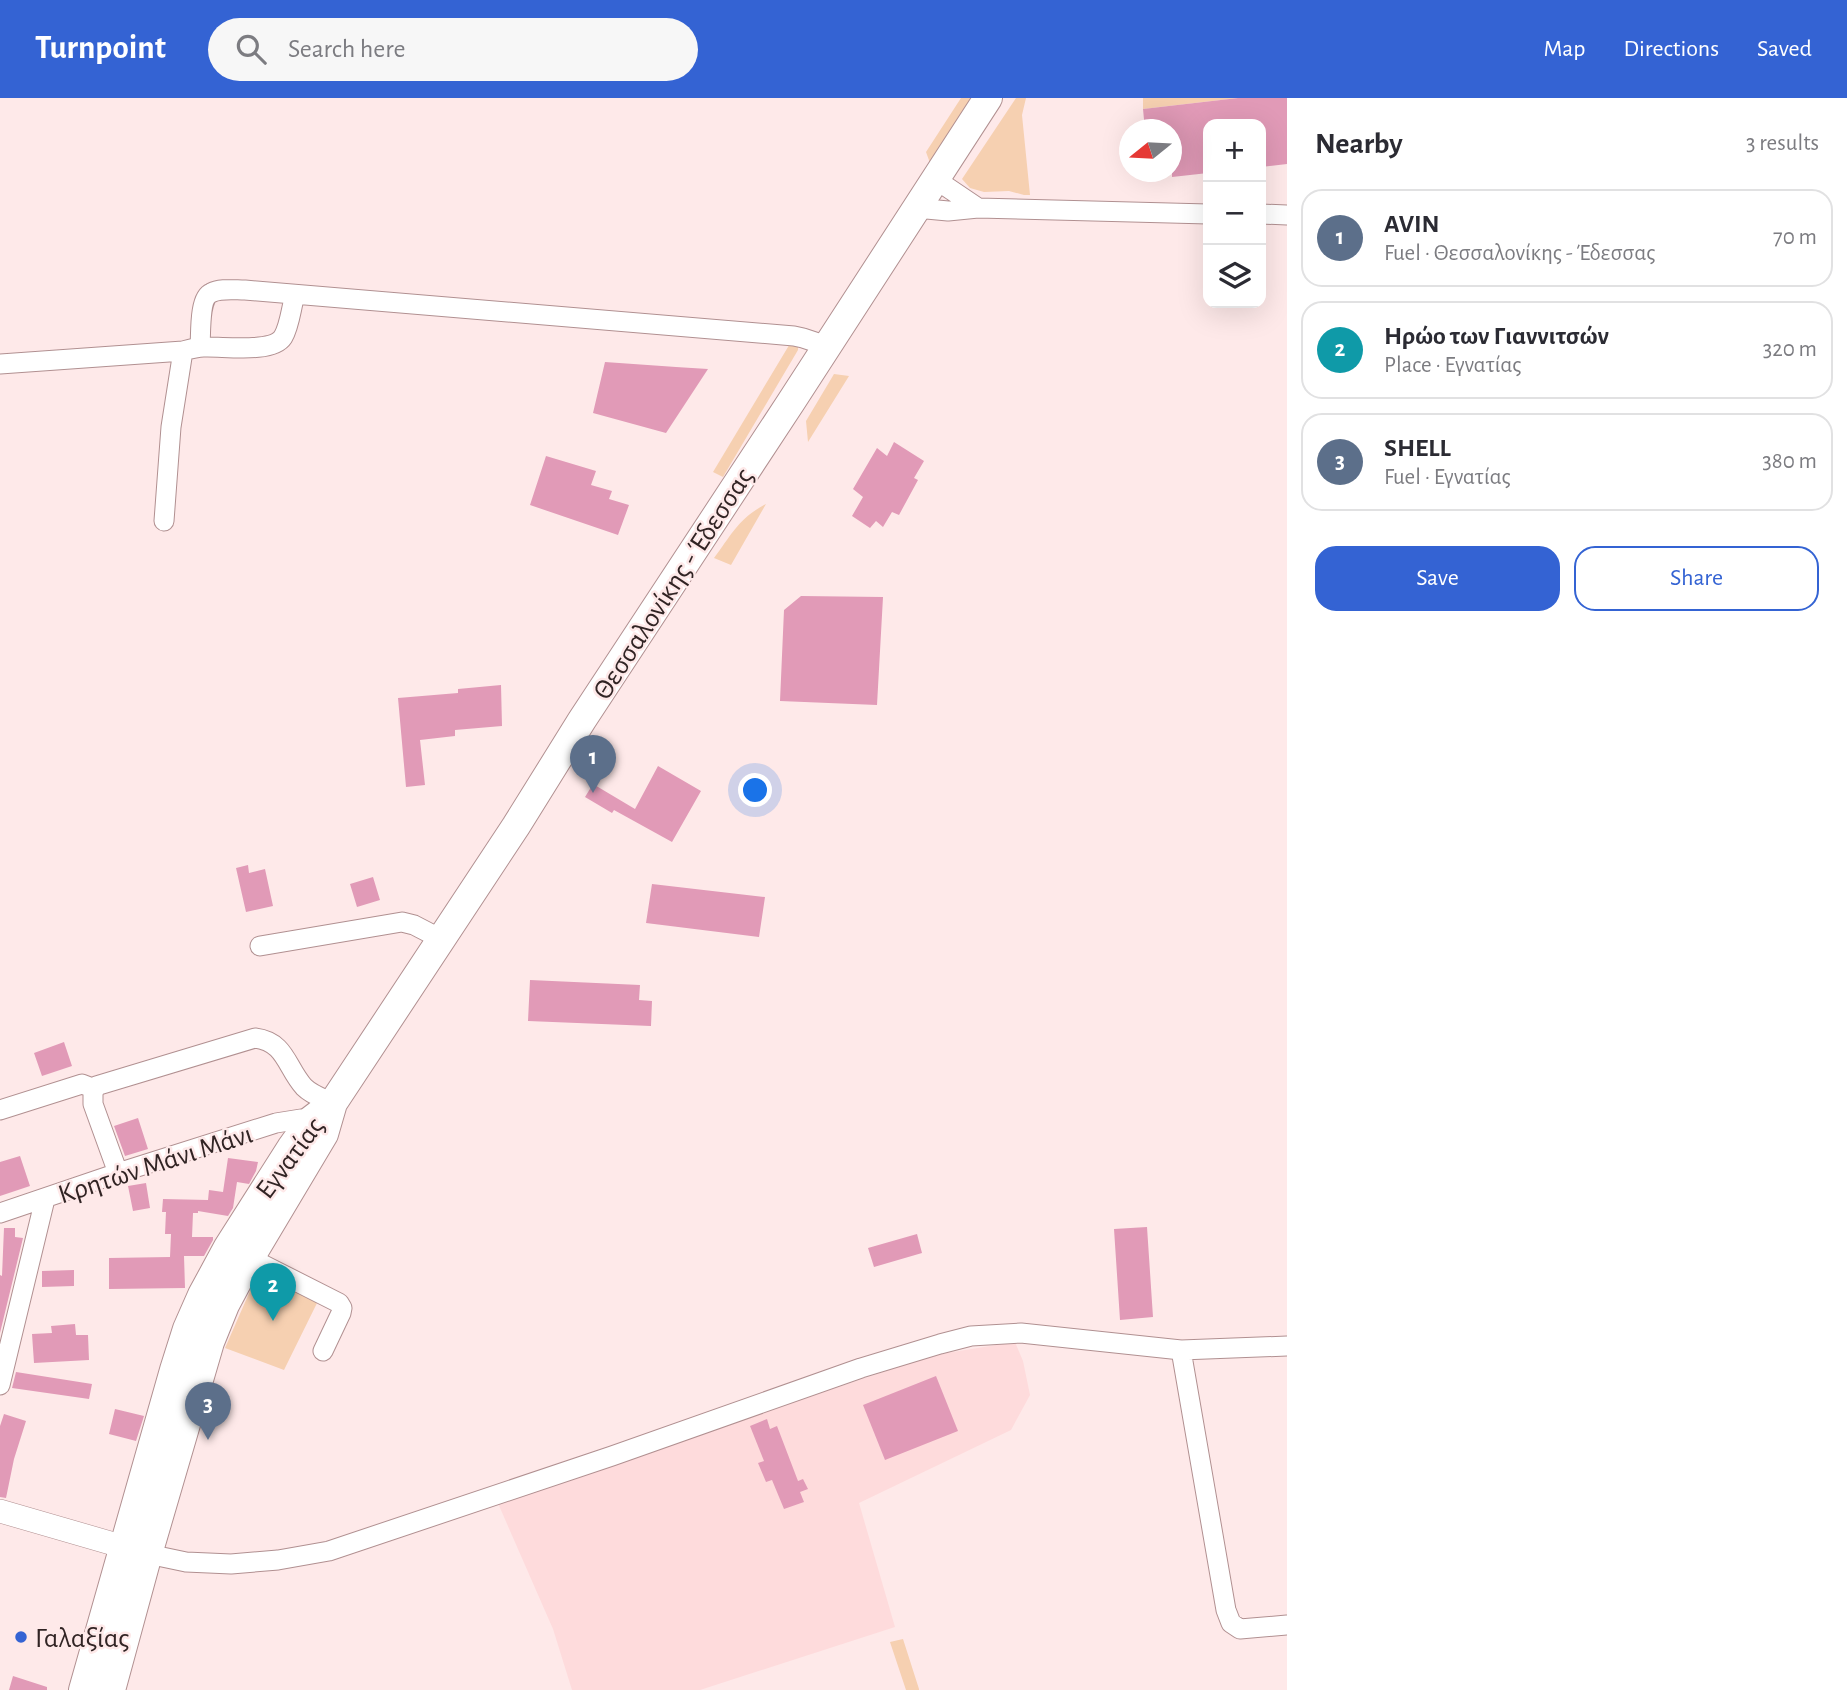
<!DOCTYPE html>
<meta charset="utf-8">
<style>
:root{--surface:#fff;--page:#f7f7f7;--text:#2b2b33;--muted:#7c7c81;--line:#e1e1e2;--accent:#3463d3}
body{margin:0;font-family:"Alegreya Sans",sans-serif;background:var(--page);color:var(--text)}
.controls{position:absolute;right:21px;top:21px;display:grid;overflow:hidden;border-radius:14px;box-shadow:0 7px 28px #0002}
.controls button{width:63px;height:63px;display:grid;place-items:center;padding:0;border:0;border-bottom:2px solid var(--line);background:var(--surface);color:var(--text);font:35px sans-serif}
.compass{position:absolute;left:1119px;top:21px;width:63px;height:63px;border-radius:50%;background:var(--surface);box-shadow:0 7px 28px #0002;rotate:252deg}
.you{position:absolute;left:756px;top:693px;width:24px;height:24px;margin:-18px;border:5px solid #fff;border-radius:50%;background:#1a73e8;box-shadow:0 0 0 10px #1a73e833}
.badge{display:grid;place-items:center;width:46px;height:46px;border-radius:50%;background:var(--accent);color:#fff;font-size:23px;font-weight:700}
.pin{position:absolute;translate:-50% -58px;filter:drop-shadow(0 2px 4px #0008)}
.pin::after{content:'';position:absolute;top:37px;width:24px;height:21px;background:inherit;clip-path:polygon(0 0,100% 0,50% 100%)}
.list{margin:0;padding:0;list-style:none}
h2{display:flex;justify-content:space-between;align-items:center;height:91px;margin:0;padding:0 28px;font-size:30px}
h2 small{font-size:23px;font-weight:400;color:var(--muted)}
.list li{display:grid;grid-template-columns:46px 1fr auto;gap:21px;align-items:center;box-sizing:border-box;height:98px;margin:0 14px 14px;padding:0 14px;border:2px solid var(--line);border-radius:21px}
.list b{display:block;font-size:26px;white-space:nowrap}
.list p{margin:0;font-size:23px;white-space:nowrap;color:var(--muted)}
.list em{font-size:23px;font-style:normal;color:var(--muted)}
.actions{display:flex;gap:14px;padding:21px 28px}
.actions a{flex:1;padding:16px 0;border:2px solid var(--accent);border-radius:21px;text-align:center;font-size:24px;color:var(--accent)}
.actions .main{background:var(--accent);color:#fff}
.icon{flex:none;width:38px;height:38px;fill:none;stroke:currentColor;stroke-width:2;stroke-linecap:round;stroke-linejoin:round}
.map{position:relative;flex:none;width:1287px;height:1592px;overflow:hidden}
header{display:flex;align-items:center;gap:42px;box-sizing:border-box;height:98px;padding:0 35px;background:var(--accent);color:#fff}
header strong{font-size:33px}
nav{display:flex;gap:38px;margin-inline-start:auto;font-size:24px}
.search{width:490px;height:63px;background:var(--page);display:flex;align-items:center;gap:18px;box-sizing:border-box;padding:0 24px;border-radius:38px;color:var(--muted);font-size:26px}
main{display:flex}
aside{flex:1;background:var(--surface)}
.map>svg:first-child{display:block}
.built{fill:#fedbdc}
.green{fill:#f6d0b1}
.building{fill:#e19ab7}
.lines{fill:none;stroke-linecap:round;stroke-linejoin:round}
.minor-casing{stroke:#b19091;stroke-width:21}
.major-casing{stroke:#b19091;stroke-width:24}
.highway-casing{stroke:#b19091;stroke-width:30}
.minor{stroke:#fff;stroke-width:19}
.major{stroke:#fff;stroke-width:23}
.highway{stroke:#fff;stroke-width:28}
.poi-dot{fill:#3463d3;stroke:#fee9e9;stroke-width:2.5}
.labels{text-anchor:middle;stroke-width:5;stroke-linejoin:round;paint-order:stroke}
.street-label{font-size:28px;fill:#312424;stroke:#fee9e9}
.poi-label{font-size:28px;fill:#312424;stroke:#fee9e9;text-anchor:start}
</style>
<header>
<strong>Turnpoint</strong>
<div class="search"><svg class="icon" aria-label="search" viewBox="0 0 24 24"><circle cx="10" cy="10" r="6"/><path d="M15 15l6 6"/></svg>Search here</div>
<nav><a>Map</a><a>Directions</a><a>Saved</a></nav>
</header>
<main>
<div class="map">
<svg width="1287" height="1592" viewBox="0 0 1287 1592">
<rect width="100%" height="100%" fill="#fee9e9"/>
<!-- built -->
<path class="built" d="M1015 1244 1023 1263 1030 1297 1011 1332 859 1405 895 1529 700 1592H572L553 1531 497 1403 934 1257Z"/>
<!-- green -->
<path class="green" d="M961 0H973L930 65 926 54Z
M1016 0H1026L1022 17 1030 97H1024L1009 93 984 94 970 90 962 81Z
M1143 0H1238L1143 11Z
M791 244 798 246V252L723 379 713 374Z
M834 276 849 278 808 344 806 323Z
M766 406 731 467 714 460C732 436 739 420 766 406Z
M260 1170 318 1203 284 1272 225 1250Z
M903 1541 919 1591V1592H906L890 1544Z"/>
<!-- building -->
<path class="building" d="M1238 0H1287V66L1261 69V26H1208V75L1172 79V32H1145L1143 11Z
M605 264 676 269 708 271 666 335 593 315Z
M894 344 924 363 914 380 918 382 899 417 892 414 883 429 876 423 870 430 852 418 863 399 853 391 877 350 887 358Z
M546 358 596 373 591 387 612 393 609 401 629 407 618 437 530 407Z
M801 498 883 499 877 607 780 603 784 512Z
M501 587 502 628 455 632V638L420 642 425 687 406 689 398 600 458 595V591Z
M658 668 701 693 672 744 614 712 612 715 585 699 593 686 635 711Z
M248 767 249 775 265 771 273 808 246 814 236 770Z
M373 779 380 802 357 809 350 786Z
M652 786 765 799 759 839 646 825Z
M530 882 640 887 639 902 652 903 651 928 528 923Z
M64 944 72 968 42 978 34 955Z
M138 1020 148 1051 125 1058 114 1028Z
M20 1058 30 1088 0 1098V1064Z
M228 1060 258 1064 256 1073 249 1086 237 1084 233 1110 228 1118 198 1113V1115H193L192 1139H213V1142L204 1158H184L185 1190 109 1191V1160L170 1159 171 1136H165L166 1114H162L163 1101 208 1102 209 1092 223 1094Z
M146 1085 150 1110 133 1113 128 1088Z
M1147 1129 1153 1219 1120 1222 1114 1131Z
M4 1130H15V1139L23 1140 0 1235V1177L2 1178Z
M917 1136 922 1155 874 1169 868 1150Z
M74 1172V1188L42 1189V1173Z
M75 1226 76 1237H88L89 1262 34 1265 32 1236 52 1235 51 1228Z
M16 1274 92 1286 89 1301 12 1290Z
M936 1278 958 1333 885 1362 863 1307Z
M115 1311 144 1318 136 1343 109 1336Z
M4 1316 26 1323 14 1361 6 1400 0 1399V1328Z
M767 1321 770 1331 777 1328 798 1383 803 1381 808 1391 800 1394 804 1404 784 1411 772 1382 766 1384 758 1365 764 1363 750 1328Z
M13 1578 47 1589V1592H9Z"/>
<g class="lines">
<!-- minor casing -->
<g class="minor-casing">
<path id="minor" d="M935 81 978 110
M916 110 948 113 978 110 1208 116
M1261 116 1287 117
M200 249C201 236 199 200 211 195 220 190 234 192 245 192L794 238 803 240 827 248
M0 266 183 253C190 251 197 249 204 249 223 248 272 256 283 239 290 227 291 210 295 197
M164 423 171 329 183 253
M260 848 402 824 414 827 441 841
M0 1012 82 986 95 991
M118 1075 93 1006V993L96 988 255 940C286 944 286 969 304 989 312 997 322 1000 333 1005
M0 1115 118 1075 276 1025 301 1021 311 1022
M250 1160 339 1205 342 1210 341 1215 323 1253
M1181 1252 1226 1512 1231 1525 1240 1531 1287 1527
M0 1287 45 1101
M148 1456 186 1464 231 1466 278 1462 329 1453 612 1358 861 1270 940 1246 971 1238 1021 1235 1181 1252 1287 1248"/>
</g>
<!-- major casing -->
<g class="major-casing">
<path id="major" d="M0 1413 138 1453"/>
</g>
<!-- highway casing -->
<g class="highway-casing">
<path id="highway" d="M83 1592 174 1272 187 1231 202 1197 228 1149 291 1050 311 1022 328 1009
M111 1592 148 1456 210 1244 225 1207 250 1160 324 1036 333 1005 516 728 582 622 791 304 988 0"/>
</g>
<!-- minor -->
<use href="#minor" class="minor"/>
<!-- major -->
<use href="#major" class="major"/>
<!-- highway -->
<use href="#highway" class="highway"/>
</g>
<!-- markers -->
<circle class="poi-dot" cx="21" cy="1539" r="7"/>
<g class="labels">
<!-- street labels -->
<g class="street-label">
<text transform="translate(672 485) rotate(-57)" y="10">Θεσσαλονίκης - Έδεσσας</text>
<text transform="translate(289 1059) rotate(-53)" y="10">Εγνατίας</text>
<text transform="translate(155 1065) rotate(-18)" y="10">Κρητών Μάνι Μάνι</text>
</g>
<!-- poi labels -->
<g class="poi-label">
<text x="35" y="1549">Γαλαξίας</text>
</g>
</g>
</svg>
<div class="controls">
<button>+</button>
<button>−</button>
<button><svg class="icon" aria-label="layers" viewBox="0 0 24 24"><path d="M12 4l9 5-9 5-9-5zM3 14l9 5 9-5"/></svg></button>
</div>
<svg class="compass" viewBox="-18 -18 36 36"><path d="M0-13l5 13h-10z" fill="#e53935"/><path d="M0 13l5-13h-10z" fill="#7c7c81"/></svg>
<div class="you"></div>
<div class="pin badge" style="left:593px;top:695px;background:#5c6f8a">1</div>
<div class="pin badge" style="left:273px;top:1223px;background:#0f9aa8">2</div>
<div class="pin badge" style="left:208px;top:1342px;background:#5c6f8a">3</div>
</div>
<aside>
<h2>Nearby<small>3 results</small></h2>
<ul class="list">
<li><span class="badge" style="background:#5c6f8a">1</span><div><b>AVIN</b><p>Fuel · Θεσσαλονίκης - Έδεσσας</p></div><em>70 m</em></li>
<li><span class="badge" style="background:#0f9aa8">2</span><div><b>Ηρώο των Γιαννιτσών</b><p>Place · Εγνατίας</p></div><em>320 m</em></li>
<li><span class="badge" style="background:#5c6f8a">3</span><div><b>SHELL</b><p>Fuel · Εγνατίας</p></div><em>380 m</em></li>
</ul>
<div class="actions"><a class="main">Save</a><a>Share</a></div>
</aside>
</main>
